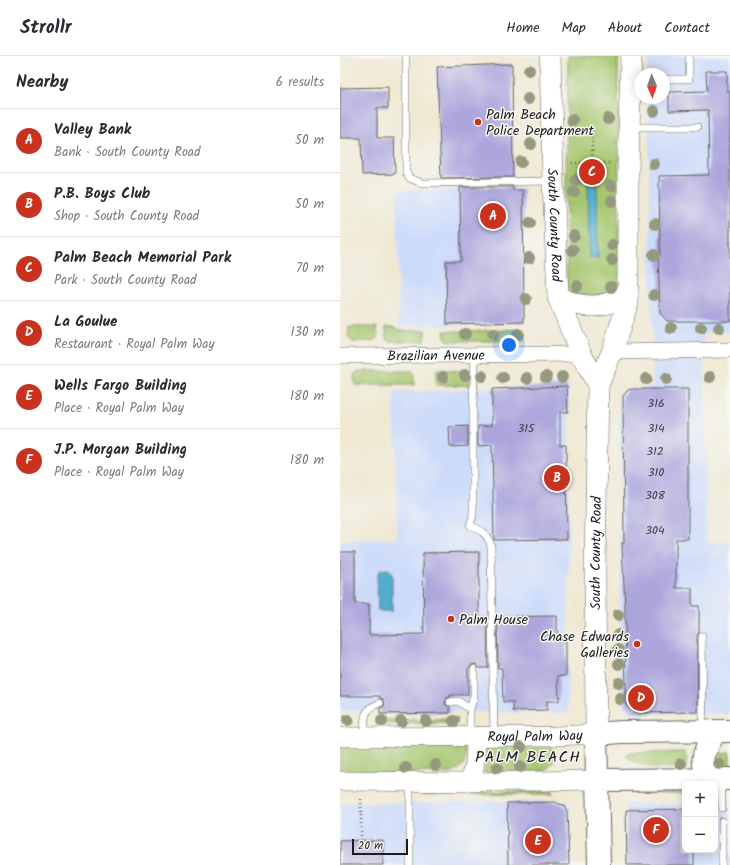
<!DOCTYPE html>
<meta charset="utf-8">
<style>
:root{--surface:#fff;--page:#f7f7f7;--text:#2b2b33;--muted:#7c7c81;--line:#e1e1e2;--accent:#c8321e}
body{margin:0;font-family:Kalam,sans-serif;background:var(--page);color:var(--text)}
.controls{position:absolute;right:12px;bottom:12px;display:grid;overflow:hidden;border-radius:8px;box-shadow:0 2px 10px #0003}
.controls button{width:36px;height:36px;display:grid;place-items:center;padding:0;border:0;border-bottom:1px solid var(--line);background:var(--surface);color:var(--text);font:20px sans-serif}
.compass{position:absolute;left:294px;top:12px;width:36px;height:36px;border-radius:50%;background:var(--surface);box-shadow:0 2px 10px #0003;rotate:178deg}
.scale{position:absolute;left:12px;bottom:10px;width:56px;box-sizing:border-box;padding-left:4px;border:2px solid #1c1c1c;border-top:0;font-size:11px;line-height:14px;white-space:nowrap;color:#1c1c1c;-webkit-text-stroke:3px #f6f6f2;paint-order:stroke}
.you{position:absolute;left:169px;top:289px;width:14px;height:14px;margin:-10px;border:3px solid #fff;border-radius:50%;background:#1a73e8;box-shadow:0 0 0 6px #1a73e833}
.badge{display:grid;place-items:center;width:26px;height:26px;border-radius:50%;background:var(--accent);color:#fff;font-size:13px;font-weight:700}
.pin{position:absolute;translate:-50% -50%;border:2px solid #fff;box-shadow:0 1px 4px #0006}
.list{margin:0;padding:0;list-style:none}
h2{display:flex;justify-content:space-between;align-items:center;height:52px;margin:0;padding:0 16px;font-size:17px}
h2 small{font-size:13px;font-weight:400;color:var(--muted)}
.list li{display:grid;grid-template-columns:26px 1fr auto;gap:12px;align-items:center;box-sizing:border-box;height:64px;padding:0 16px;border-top:1px solid var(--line)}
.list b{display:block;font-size:15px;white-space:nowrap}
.list p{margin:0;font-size:13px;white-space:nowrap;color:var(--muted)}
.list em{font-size:13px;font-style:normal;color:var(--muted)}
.map{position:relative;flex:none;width:390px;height:809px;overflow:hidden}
header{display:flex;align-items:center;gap:24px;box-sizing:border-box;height:56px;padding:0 20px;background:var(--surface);border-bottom:1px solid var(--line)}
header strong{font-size:19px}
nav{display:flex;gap:22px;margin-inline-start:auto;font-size:14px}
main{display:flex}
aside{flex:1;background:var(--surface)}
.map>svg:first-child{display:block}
.built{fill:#cddbfa}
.green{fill:#a6c66e;stroke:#617145}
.water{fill:#51aecf;stroke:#366576}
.building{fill:#aca6dc}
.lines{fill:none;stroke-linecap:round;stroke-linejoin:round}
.service-casing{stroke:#66635c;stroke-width:8}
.minor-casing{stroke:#66635c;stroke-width:16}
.tertiary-casing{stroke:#66635c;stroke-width:20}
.secondary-casing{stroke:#66635c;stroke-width:22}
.primary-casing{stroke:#66635c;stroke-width:24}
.path{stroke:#66635c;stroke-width:2.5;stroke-dasharray:1 3;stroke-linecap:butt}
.service{stroke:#fff;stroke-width:7}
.minor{stroke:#fff;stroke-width:15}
.tertiary{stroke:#fff;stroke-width:19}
.secondary{stroke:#fff;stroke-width:21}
.primary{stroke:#fff;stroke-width:22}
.tree{fill:#95997e}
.poi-dot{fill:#c8321e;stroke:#f6f6f2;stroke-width:1.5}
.labels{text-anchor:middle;stroke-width:3;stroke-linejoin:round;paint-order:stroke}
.number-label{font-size:12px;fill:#403e4c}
.poi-label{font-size:14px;fill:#1c1c1c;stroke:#f6f6f2;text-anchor:start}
.street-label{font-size:14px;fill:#1c1c1c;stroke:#f6f6f2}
.quarter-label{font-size:16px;letter-spacing:1px;fill:#1c1c1c;stroke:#f6f6f2}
</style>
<header>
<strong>Strollr</strong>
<nav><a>Home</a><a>Map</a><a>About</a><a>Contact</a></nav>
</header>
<main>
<aside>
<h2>Nearby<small>6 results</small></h2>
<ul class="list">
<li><span class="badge">A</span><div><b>Valley Bank</b><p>Bank · South County Road</p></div><em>50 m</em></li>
<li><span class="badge">B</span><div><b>P.B. Boys Club</b><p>Shop · South County Road</p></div><em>50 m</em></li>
<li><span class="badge">C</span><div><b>Palm Beach Memorial Park</b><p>Park · South County Road</p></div><em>70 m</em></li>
<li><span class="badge">D</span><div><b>La Goulue</b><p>Restaurant · Royal Palm Way</p></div><em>130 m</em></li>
<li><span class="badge">E</span><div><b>Wells Fargo Building</b><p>Place · Royal Palm Way</p></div><em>180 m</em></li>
<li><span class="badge">F</span><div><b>J.P. Morgan Building</b><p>Place · Royal Palm Way</p></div><em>180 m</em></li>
</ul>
</aside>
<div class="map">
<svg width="390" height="809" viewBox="0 0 390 809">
<rect width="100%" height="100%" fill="#f6f6f2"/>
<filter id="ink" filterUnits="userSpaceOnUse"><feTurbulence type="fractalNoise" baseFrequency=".025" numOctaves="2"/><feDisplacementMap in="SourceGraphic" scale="8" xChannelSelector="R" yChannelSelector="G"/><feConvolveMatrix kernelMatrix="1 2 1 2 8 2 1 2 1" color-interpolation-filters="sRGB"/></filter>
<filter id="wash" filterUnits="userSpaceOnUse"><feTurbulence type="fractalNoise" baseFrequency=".012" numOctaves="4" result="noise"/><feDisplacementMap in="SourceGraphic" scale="16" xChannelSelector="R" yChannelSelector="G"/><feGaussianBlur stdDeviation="0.9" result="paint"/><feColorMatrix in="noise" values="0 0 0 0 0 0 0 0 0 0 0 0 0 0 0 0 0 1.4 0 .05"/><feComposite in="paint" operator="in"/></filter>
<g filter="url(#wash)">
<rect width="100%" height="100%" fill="#efe8d2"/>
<!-- built -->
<path class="built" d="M308 0H390V276L364 277 367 486H390V658H290L281 646 279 337 289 332 313 331 308 42H324V18H308Z
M184 132 185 267 59 271 57 135Z
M229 329 228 657 0 655V484L57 483 54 336Z
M225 745 230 753 231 809H0V747Z
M375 747H390V809H287L285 748H345V794H375Z"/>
<!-- green -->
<path class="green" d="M228 0H278L279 225 278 232 272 238 244 240 229 236 227 231 226 133Z
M9 271H37L38 282 34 285 12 286 8 282Z
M46 271H54L63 275 86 274 84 285H49L46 282Z
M185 274V285H108L105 281 104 275Z
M97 314 129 315 131 329H96V318Z
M17 315H72L74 318V329H15L14 320Z
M117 663 116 667 41 668 39 664Z
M0 686 125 688C128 703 125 712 111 717L0 718Z
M146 687 209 688C218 697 215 709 205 715L145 717 144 715 146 709Z
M345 696C347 699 347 710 345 712 325 713 301 715 286 700L288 697Z
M390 696V712H375L372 698 378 697Z
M290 734H345V737H290Z
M213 735V738L84 739 88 736Z"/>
<!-- water -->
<path class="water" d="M248 122H257L258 202H249Z
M46 513 50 514 52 519V555H38L37 520 40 514Z"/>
<g id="blocks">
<!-- building -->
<path class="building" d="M172 8 173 121 101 122 97 11Z
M366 15H387V35H390V265H327L320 257 318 199H320L319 120 369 119 368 54 329 55V36L367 35Z
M48 31V52H37V82H54L55 118 22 119 21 82H0V32Z
M120 131H173V134H183L184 266 107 268 106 205H121Z
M227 330 228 356H220V389H226L227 483 154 484 152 389 138 390V370L152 369V333Z
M292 333H348V483H336V532H352V550H359V576L357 580 358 656 294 657 286 649 285 551 282 487H284L283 340 288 334Z
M128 370V390L110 391 109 371Z
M0 496H15V548H29V579L84 578 83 497 139 496V561H147L148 612H139L137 609 134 608 130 610 128 613V639H110V641L107 642 105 647 106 649 110 651V657L40 658V652L44 650 45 647 43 643 40 642V640H0Z
M217 560V585H226V620H218L219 645H207V654L173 655V646H163L162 612H158L157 561Z
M215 746 224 750 227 755 229 809H168L167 747Z
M345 753V794H354V809H287L286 754Z
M43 784V809H0V785Z"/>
</g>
</g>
<g filter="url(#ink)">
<use href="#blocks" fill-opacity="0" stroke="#66635c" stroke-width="1"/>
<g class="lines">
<!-- service casing -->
<g class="service-casing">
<path id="service" d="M66 0V116L69 122 82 127 211 125
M324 23H349V0
M292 71H357
M135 299 133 348V460L130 469C140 474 148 478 151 490L154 680
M362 580 363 672
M110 646 118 645 130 653
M25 680C24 664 22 653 40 647
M130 680V653L134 640V613
M381 725 382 752
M382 765V809
M70 809V727"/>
</g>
<!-- minor casing -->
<g class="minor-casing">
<g id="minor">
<path d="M272 296 390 294"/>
<path id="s1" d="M0 300 241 298"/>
</g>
</g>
<!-- tertiary casing -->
<g class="tertiary-casing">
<g id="tertiary">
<path id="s2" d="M0 681 216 680 256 678"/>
<path d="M0 725 128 726 258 724"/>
<path d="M128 726C138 710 135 698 136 680"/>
</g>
</g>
<!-- secondary casing -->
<g class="secondary-casing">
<g id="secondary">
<path id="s3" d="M210 0 213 125 218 241 241 298 258 329"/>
<path d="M218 241C245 254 262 253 288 238"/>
<path id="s4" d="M256 678 255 511 258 329 272 296 288 246V116L291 0"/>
</g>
</g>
<!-- primary casing -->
<g class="primary-casing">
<path id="primary" d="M371 723C357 704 365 694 375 676
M258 724 390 723
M259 809 256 678 281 676 390 675"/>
</g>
<!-- path -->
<path class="path" d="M232 107H269
M252 107V73
M21 743V785"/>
<!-- service -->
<use href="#service" class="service"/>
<!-- minor -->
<use href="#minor" class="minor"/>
<!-- tertiary -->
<use href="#tertiary" class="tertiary"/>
<!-- secondary -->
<use href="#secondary" class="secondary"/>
<!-- primary -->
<use href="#primary" class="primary"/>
</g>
<!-- trees -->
<g class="tree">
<circle cx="189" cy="14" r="6"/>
<circle cx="188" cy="43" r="6"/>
<circle cx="314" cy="55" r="6"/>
<circle cx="268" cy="63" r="6"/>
<circle cx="232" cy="64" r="6"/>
<circle cx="191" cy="88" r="6"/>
<circle cx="181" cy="106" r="6"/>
<circle cx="314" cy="108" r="6"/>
<circle cx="236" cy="124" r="6"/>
<circle cx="271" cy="130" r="6"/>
<circle cx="234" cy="136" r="6"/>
<circle cx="272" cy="145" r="6"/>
<circle cx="190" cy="167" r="6"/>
<circle cx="315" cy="168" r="6"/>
<circle cx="234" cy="180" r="6"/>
<circle cx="272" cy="189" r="6"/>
<circle cx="233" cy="194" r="6"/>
<circle cx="314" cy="199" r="6"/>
<circle cx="189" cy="202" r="6"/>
<circle cx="272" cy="204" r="6"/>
<circle cx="237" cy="230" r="6"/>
<circle cx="271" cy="231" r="6"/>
<circle cx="314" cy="239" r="6"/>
<circle cx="186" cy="243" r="6"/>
<circle cx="331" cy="272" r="6"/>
<circle cx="361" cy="272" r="6"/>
<circle cx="379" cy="272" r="6"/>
<circle cx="125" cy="278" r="6"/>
<circle cx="153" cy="278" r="6"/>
<circle cx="178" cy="278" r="6"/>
<circle cx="125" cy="319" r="6"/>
<circle cx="142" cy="320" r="6"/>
<circle cx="103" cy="321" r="6"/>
<circle cx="206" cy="321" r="6"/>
<circle cx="222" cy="321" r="6"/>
<circle cx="370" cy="321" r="6"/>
<circle cx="163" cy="322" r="6"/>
<circle cx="187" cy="322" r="6"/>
<circle cx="306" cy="323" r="6"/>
<circle cx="326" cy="323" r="6"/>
<circle cx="278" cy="559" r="6"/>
<circle cx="278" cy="579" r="6"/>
<circle cx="278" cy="594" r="6"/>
<circle cx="279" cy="608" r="6"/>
<circle cx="279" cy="627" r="6"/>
<circle cx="280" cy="643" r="6"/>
<circle cx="8" cy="664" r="6"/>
<circle cx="42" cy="665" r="6"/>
<circle cx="61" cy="665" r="6"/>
<circle cx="86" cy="665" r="6"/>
<circle cx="114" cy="665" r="6"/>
<circle cx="181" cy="691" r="6"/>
<circle cx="341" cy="708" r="6"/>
<circle cx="379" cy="708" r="6"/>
<circle cx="96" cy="709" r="6"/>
<circle cx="180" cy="711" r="6"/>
<circle cx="66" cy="712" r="6"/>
<circle cx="157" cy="712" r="6"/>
</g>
</g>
<!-- markers -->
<g class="poi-dot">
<circle cx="138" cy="66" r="4"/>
<circle cx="111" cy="563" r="4"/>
<circle cx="297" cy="588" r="4"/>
</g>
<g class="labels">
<!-- number labels -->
<g class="number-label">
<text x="316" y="351">316</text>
<text x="186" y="376">315</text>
<text x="316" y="376">314</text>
<text x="315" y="399">312</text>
<text x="316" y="420">310</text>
<text x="315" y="443">308</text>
<text x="315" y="478">304</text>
</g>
<!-- poi labels -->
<g class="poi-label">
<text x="146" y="63">Palm Beach<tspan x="146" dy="16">Police Department</tspan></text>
<text x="119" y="568">Palm House</text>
<text x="289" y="585" text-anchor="end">Chase Edwards<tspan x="289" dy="16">Galleries</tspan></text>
</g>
<!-- street labels -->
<g class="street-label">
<text dy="5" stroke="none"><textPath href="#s3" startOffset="169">South County Road</textPath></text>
<text dy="5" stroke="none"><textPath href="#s1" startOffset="96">Brazilian Avenue</textPath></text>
<text dy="5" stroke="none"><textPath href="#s4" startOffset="181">South County Road</textPath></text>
<text dy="5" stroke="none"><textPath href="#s2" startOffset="195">Royal Palm Way</textPath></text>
</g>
<!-- quarter labels -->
<g class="quarter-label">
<text x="188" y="706">PALM BEACH</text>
</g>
</g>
</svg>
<div class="controls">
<button>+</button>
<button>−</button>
</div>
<svg class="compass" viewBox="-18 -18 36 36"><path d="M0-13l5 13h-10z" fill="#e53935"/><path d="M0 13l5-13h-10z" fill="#7c7c81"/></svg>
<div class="scale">20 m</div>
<div class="you"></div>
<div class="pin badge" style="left:153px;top:160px">A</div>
<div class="pin badge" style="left:217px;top:422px">B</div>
<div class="pin badge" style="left:252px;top:116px">C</div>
<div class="pin badge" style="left:301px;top:642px">D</div>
<div class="pin badge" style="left:198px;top:785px">E</div>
<div class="pin badge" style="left:316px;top:774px">F</div>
</div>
</main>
